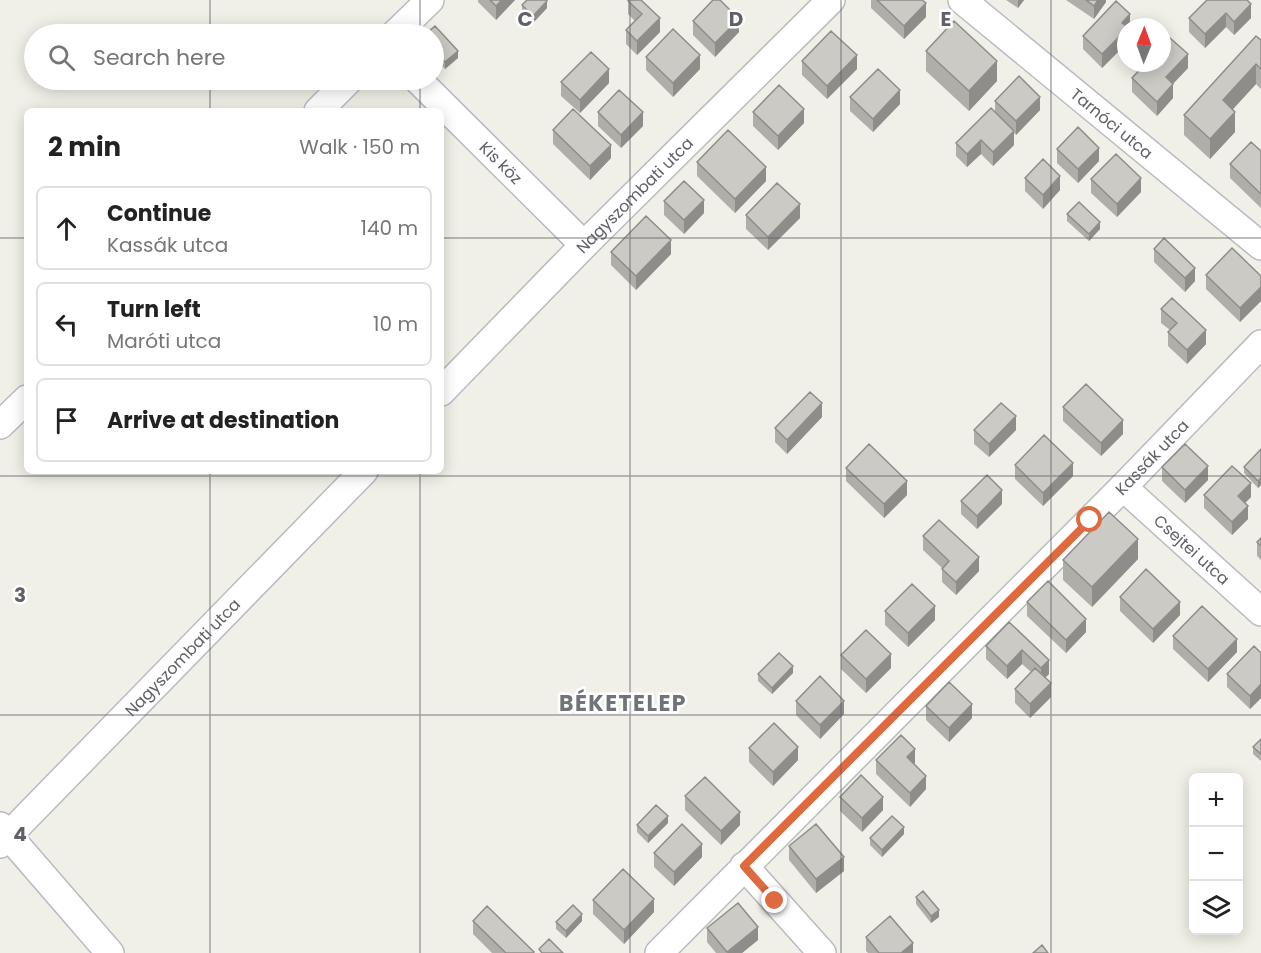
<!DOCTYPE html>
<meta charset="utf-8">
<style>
:root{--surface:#fff;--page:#f6f6f6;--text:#222;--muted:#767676;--line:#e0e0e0}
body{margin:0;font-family:Poppins,sans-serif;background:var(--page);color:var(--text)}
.controls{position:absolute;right:18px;bottom:18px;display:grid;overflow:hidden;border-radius:9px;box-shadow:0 3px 15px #0003}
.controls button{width:54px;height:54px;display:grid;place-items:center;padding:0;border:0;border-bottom:2px solid var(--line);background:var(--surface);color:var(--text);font:30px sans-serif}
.compass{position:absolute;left:1117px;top:18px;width:54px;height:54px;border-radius:50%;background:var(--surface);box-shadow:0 3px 15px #0003;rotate:1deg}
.stop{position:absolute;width:18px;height:18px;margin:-14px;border:4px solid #de6a3f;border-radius:50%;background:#fff}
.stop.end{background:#de6a3f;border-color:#fff;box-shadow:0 2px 6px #0008}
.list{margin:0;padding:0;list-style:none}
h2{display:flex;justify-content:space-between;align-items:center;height:78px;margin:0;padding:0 24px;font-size:26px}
h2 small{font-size:20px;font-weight:400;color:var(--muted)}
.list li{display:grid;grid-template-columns:39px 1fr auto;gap:18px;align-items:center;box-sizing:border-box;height:84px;margin:0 12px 12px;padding:0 12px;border:2px solid var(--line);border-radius:9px}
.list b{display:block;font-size:22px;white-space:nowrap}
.list p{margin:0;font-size:20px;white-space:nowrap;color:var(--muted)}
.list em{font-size:20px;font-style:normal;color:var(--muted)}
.icon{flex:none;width:33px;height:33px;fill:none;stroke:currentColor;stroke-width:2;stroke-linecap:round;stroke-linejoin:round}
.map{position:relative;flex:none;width:1261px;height:953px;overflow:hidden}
.search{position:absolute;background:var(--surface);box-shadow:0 3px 15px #0003;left:24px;top:24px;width:420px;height:66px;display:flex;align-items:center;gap:15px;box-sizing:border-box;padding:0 21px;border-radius:33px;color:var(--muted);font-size:22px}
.panel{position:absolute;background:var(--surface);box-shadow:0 3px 15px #0003;left:24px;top:108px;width:420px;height:366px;border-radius:9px}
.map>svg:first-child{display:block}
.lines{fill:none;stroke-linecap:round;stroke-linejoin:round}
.minor-casing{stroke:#babbc0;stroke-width:30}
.minor{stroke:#fff;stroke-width:27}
.wall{fill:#afaea9}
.shaded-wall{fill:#8f8d89}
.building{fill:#cccac4;stroke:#8f8d89;stroke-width:1.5}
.route{stroke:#de6a3f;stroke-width:8}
.grid{fill:none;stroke:#5f6167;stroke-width:1.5;stroke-opacity:0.55}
.labels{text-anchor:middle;stroke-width:5;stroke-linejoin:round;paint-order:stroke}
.street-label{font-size:16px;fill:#5f6167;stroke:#fff}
.district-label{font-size:22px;font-weight:bold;letter-spacing:1.5px;fill:#707379;stroke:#fff}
.grid-label{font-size:20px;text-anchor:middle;font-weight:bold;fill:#5f6167;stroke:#fff;stroke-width:5;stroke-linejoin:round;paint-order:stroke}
</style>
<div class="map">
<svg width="1261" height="953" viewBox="0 0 1261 953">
<rect width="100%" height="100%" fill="#f0f0e8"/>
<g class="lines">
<!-- minor casing -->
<g class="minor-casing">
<g id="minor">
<path id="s1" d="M962 0 1261 246"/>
<path d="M395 34 430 0"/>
<path id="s2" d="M418 80 584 245"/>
<path d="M318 111 349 80"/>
<path id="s3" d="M441 392 584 245 831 0"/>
<path d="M0 425 27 399"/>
<path id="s4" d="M1123 487 1261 612"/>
<path d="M0 826 110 953"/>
<path id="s5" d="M0 844 364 471"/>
<path d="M744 866 822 953"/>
<path id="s6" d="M659 953 1123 487 1261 344"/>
</g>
</g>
<!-- minor -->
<use href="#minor" class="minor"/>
</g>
<!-- wall -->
<path class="wall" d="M478 0H515L496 20 478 2Z
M871 0H922L926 17 904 39 871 8Z
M1006 0H1024L1018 8Z
M1066 0H1106V2L1094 19Z
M1207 0 1251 18 1234 35 1226 27 1205 48 1189 32V18Z
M628 1 660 32 637 55 626 44V30L635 21 628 14Z
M1116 1 1130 14V27H1126V44L1102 68 1083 49V36Z
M522 5 547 8 533 23 522 12Z
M693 21 739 32 715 57 693 35Z
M434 34 458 58 445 69 434 57Z
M1261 40V89L1256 84 1233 109 1235 132 1210 159 1184 135V115Z
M926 51 997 81 969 111 926 71Z
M646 57 700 69 673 97 646 70Z
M802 61 857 69 827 99 802 75Z
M1188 68 1173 84V98L1157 116 1132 92V78Z
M561 82 609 83 580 113 561 96Z
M850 97 900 104 873 132 850 111Z
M995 101 1040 110 1016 135 1014 133V145L993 166 981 154 967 167 956 156V143L995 112Z
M598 112 643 126 621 148 598 126Z
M753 112 804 123 778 150 753 126Z
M553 130 611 158 590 180 553 144Z
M1057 149 1099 161 1078 183 1057 163Z
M1261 151V208L1230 178V164Z
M697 162 766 181 735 213 697 176Z
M1025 178 1060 190 1043 209 1025 191Z
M1091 179 1141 192 1117 217 1091 193Z
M664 201 704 213 684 234 664 215Z
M1067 214 1100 229 1089 241 1067 221Z
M746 215 800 218 768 250 746 229Z
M1154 249 1195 281 1185 292 1154 262Z
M611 252 671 254 636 290 611 265Z
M1206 275 1261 276V301L1240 322 1206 289Z
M1161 309 1206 344 1187 364 1168 346V332L1170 330 1161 323Z
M1063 407 1123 434 1101 456 1063 421Z
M822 417 787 454 775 442V428Z
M974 430H1016L989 457 974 444Z
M1261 449V485L1258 488 1244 473V467Z
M1015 465 1073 476 1043 506 1015 479Z
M1162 467 1208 480 1185 503 1162 481Z
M846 468 907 495 884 518 846 481Z
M1204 495 1251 497 1245 503 1248 519 1232 535 1204 508Z
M961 501 1002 504 977 529 961 514Z
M923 536 979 571 956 595 942 582V568L923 550Z
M1261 538V560L1257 556V542Z
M1138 559 1092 607 1063 580V560Z
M1120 597 1180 615 1153 643 1120 611Z
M1027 602 1086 632 1066 653 1027 616Z
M885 611 935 620 908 647 885 625Z
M1009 622 1049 674 1045 678 1051 697 1030 718 1015 703V689L1031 672 1022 664 1007 679 986 659V646Z
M1173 636 1237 652 1208 682 1173 649Z
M1261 653V698L1250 709 1227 687V674Z
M841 655 891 668 866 693 841 669Z
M793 673 772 694 758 681V674Z
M796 701 844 714 820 739 796 715Z
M926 706 972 718 949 742 926 720Z
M1261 739V761L1253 754V747Z
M749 748 798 760 773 786 749 762Z
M876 760 915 763 914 764 926 789 910 807 876 774Z
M685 796 740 825 721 845 685 810Z
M840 797 883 810 862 832 840 811Z
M668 823 648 843 637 832V825Z
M904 834 882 857 870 845V838Z
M789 846 844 871 816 893 789 860Z
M654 853 702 857 674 886 654 867Z
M916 897 939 917 931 923 916 904Z
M593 900 654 912 624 944 593 914Z
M473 921 534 953H492L473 934Z
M582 921 566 938 556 929V922Z
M707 928 758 940 742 953H716L707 942Z
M866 937 913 953H868L866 951Z"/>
<!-- shaded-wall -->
<path class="shaded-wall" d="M502 0H515L496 20V6Z
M1018 0H1024L1018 8Z
M1098 0H1106V2L1094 19V6Z
M547 1V8L533 23V16Z
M926 3V17L904 39V26Z
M1251 4V18L1234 35V22Z
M1226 13V27L1205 48V34Z
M1130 14V27H1126V44L1102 68V54L1122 23Z
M660 18V32L637 55V41Z
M739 19V32L715 57V43Z
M458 51V58L445 69V62Z
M1188 54V68L1166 91V77Z
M700 55V69L673 97V83Z
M857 55V69L827 99V86Z
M997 61V81L969 111V91Z
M1256 64V84L1223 120V100Z
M609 69V83L580 113V100Z
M1173 84V98L1157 116V102Z
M900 90V104L873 132V119Z
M1040 97V110L1016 135V121Z
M804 109V123L778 150V136Z
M643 112V126L621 148V135Z
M1235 112V132L1210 159V139Z
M1014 131V145L993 166V152Z
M981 140V154L967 167V154Z
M611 145V158L590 180V166Z
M1099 148V161L1078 183V169Z
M766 167V181L735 213V199Z
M1060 176V190L1043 209V195Z
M1141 178V192L1117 217V204Z
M704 200V213L684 234V220Z
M800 204V218L768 250V237Z
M1100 222V229L1089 241V234Z
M671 240V254L636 290V276Z
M1195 268V281L1185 292V278Z
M1261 287V301L1240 322V308Z
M1206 330V344L1187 364V350Z
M822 403V417L787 454V440Z
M1016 416V430L989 457V444Z
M1123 420V434L1101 456V443Z
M1073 463V476L1043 506V493Z
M1208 466V480L1185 503V490Z
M1261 478V485L1258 488V481Z
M907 481V495L884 518V504Z
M1251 483V497L1238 510V496Z
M1002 490V504L977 529V516Z
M1248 506V519L1232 535V522Z
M1138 539V559L1092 607V587Z
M979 557V571L956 595V582Z
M1180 602V615L1153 643V629Z
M935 606V620L908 647V633Z
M1086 619V632L1066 653V640Z
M1237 639V652L1208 682V669Z
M1022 650V664L1007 679V666Z
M891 654V668L866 693V679Z
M1049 660V674L1041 682V668Z
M793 666V673L772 694V688Z
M1051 683V697L1030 718V704Z
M1261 684V698L1250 709V696Z
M844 701V714L820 739V725Z
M972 704V718L949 742V728Z
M798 747V760L773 786V772Z
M915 749V763L907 771V757Z
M926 776V789L910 807V793Z
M883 797V810L862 832V818Z
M740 812V825L721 845V831Z
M668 816V823L648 843V836Z
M904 827V834L882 857V850Z
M702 844V857L674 886V872Z
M844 857V871L816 893V879Z
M654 899V912L624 944V930Z
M939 910V917L931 923V916Z
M582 914V921L566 938V931Z
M758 927V940L742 953H727Z
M913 943V953H901Z"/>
<!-- building -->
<path class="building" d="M490 0H502L496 6Z
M527 0H547V1L533 16 522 5Z
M628 0H641L660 18 637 41 626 30 642 14 628 1Z
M713 0H720L739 19 715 43 693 21Z
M877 0H922L926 3 904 26Z
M1086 0H1098L1094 6Z
M1207 0H1247L1251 4 1234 22 1226 13 1205 34 1189 18Z
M1116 1 1130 14 1122 23 1127 27 1126 30 1102 54 1083 36Z
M954 21 997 61 969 91 926 51Z
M435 26 458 51 445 62 434 50V34H426Z
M673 29 700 55 673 83 646 57Z
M831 31 857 55 827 86 802 61Z
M1256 36 1261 40V69L1256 64 1223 100 1235 112 1210 139 1184 115Z
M1170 38 1188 54 1166 77 1173 84 1157 102 1132 78 1146 63H1162V46Z
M591 52 609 69 580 100 561 82Z
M878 69 900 90 873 119 850 97Z
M1019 76 1040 97 1016 121 995 101Z
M779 85 804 109 778 136 753 112Z
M619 90 643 112 621 135 598 112Z
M991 108 1014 131 993 152 981 140 967 154 956 143Z
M573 109 611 145 590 166 553 130Z
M1078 127 1099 148 1078 169 1057 149Z
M728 130 766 167 735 199 697 162Z
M1251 142 1261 151V194L1230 164Z
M1116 154 1141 178 1117 204 1091 179Z
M1043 159 1060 176 1043 195 1025 178Z
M684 181 704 200 684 220 664 201Z
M777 183 800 204 768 237 746 215Z
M1079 202 1100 222 1089 234 1067 214Z
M646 216 671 240 636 276 611 252Z
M1164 238 1195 268 1185 278 1154 249Z
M1232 248 1261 276V287L1240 308 1206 275Z
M1172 298 1206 330 1187 350 1168 332 1177 323 1161 309Z
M1086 384 1123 420 1101 443 1063 407Z
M810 392 822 403 787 440 775 428Z
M1001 403 1016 416 989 444 974 430Z
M1044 435 1073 463 1043 493 1015 465Z
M869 444 907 481 884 504 846 468Z
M1185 444 1208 466 1185 490 1162 467Z
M1261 449V478L1258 481 1244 467Z
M1232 466 1251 483 1238 496 1248 506 1232 522 1204 495Z
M987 475 1002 490 977 516 961 501Z
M1109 512 1138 539 1092 587 1063 560Z
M939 520 979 557 956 582 942 569 949 561 923 536Z
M1261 538V546L1257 542Z
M1146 569 1180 602 1153 629 1120 597Z
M1048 581 1086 619 1066 640 1027 602Z
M912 584 935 606 908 633 885 611Z
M1202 606 1237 639 1208 669 1173 636Z
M1009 622 1049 660 1041 668 1022 650 1007 666 986 646Z
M866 630 891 654 866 679 841 655Z
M1254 646 1261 653V684L1250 696 1227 674Z
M779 653 793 666 772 688 758 674Z
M1035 668 1051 683 1030 704 1015 689Z
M820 676 844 701 820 725 796 701Z
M949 682 972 704 949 728 926 706Z
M774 723 798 747 773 772 749 748Z
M901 735 915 749 907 757 926 776 910 793 876 760Z
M1261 739V754L1253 747Z
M861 775 883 797 862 818 840 797Z
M705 777 740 812 721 831 685 796Z
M656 805 668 816 648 836 637 825Z
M892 816 904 827 882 850 870 838Z
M682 824 702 844 674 872 654 853Z
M816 824 844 857 816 879 789 846Z
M623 869 654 899 624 930 593 900Z
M923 891 939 910 931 916 916 897Z
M738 903 758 927 727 952 707 928Z
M573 905 582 914 566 931 556 922Z
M487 906 534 952 533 953H506L473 921Z
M890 916 913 943 901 953H879L866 937Z
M549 939 563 953H542L539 949Z
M1042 945 1048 953H1033Z"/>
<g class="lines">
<!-- route -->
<path class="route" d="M775 901 744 866 1090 520"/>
</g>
<!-- grid -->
<path class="grid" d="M210 0V34M420 0V34M630 0V953M841 0V953M1051 0V953M210 80V111M420 80V111M0 238H27M441 238H1261M210 471V953M420 471V953M0 476H1261M0 715H1261"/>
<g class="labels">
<!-- street labels -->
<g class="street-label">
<text dy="6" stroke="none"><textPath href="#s1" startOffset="194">Tarnóci utca</textPath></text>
<text dy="6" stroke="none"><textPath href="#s2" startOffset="117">Kis köz</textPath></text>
<text dy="6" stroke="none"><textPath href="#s3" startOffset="276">Nagyszombati utca</textPath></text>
<text dy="6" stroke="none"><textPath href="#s6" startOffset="699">Kassák utca</textPath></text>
<text dy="6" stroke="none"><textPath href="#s4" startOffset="93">Csejtei utca</textPath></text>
<text dy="6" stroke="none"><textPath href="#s5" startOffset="261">Nagyszombati utca</textPath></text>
</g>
<!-- district labels -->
<g class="district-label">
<text x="623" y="711">BÉKETELEP</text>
</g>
</g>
<g class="grid-label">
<text x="525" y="26">C</text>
<text x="736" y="26">D</text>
<text x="946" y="26">E</text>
<text x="20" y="602">3</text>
<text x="20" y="841">4</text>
</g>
</svg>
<div class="controls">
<button>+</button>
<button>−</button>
<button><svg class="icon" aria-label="layers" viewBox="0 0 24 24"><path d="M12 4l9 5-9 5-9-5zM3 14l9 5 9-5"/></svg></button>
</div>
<svg class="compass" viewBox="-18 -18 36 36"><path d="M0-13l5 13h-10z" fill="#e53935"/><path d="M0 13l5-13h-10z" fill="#767676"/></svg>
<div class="stop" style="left:1090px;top:520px"></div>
<div class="stop end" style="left:775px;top:901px"></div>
<div class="search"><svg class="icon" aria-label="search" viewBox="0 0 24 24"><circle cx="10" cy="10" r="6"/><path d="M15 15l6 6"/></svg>Search here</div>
<section class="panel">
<h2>2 min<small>Walk · 150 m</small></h2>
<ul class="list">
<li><svg class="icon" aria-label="ahead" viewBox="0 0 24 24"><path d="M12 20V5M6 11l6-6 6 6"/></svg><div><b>Continue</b><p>Kassák utca</p></div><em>140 m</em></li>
<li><svg class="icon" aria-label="left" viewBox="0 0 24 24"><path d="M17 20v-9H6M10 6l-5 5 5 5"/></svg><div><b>Turn left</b><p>Maróti utca</p></div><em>10 m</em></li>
<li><svg class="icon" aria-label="arrive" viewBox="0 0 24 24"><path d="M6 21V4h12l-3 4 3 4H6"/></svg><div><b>Arrive at destination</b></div></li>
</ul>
</section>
</div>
